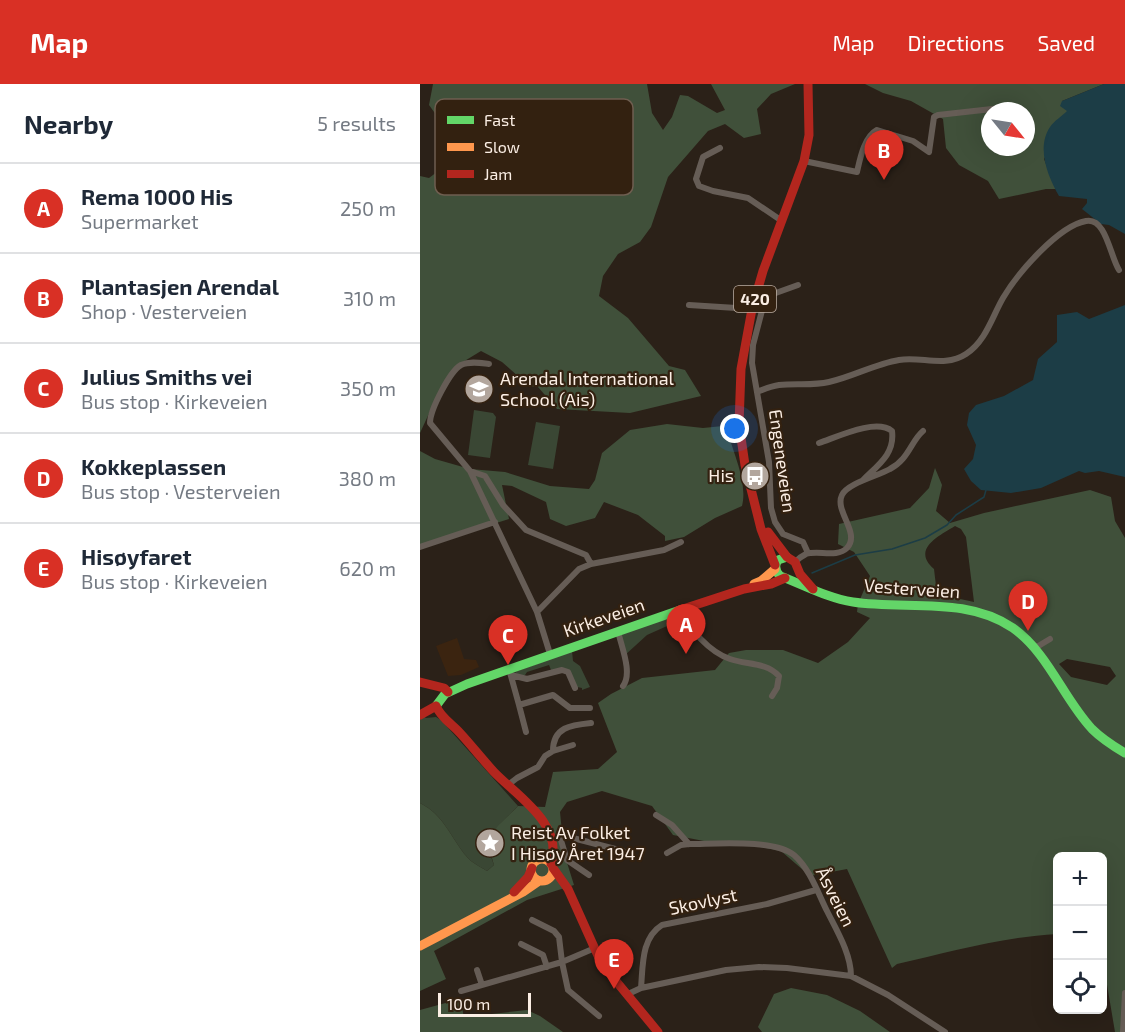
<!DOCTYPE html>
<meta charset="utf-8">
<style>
:root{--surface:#fff;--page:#f2f2f3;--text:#1f2937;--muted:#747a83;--line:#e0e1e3;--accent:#d93025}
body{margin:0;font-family:"Exo 2",sans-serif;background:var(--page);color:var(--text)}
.controls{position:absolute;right:18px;bottom:18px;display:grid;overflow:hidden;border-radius:9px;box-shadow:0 6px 24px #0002}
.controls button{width:54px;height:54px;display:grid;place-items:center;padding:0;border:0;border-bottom:2px solid var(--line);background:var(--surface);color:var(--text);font:30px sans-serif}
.compass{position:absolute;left:561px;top:18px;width:54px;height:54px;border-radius:50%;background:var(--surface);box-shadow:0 6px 24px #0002;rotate:120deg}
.scale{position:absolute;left:18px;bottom:15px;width:93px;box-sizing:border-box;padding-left:6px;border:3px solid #fbeee4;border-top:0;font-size:16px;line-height:21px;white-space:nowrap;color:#fbeee4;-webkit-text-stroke:4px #332110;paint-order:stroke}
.you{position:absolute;left:315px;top:345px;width:21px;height:21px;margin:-15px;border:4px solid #fff;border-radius:50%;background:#1a73e8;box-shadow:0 0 0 9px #1a73e833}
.badge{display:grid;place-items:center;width:39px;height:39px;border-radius:50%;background:var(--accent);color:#fff;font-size:20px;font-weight:700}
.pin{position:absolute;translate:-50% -50px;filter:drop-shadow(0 2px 3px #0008)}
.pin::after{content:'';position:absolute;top:32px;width:21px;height:18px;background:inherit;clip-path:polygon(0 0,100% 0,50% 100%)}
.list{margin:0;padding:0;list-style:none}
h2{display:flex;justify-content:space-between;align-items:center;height:78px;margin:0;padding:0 24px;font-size:26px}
h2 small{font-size:20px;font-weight:400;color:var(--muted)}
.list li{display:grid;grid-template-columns:39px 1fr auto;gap:18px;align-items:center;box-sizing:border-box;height:90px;padding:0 24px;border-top:2px solid var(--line)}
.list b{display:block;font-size:22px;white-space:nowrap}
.list p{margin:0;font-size:20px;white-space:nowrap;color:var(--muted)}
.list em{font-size:20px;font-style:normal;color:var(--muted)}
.icon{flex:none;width:33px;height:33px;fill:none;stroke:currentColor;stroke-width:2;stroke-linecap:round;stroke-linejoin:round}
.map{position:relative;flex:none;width:705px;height:948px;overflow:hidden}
header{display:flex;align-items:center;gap:36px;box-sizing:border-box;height:84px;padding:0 30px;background:var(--accent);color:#fff}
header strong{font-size:28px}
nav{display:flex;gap:33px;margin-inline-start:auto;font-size:21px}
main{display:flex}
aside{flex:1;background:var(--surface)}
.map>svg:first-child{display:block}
.built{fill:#3b2410}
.green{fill:#3a4734}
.forest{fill:#40503a;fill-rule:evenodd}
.water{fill:#1c3d46}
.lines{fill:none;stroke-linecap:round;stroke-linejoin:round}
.stream{stroke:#1c3d46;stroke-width:1.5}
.street{stroke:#665d56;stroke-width:6}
.fast{stroke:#63d668;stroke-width:9}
.slow{stroke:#ff974d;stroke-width:9}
.jam{stroke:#b3261e;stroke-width:9}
.labels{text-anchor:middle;stroke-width:4.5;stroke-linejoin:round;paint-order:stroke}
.shield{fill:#332110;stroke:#bfb0a4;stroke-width:1.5}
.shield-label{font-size:16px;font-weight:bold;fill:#fbeee4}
.poi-label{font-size:18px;fill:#fbeee4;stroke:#332110;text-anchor:start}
.street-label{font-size:18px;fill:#fbeee4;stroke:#332110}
.key{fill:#332110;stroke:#6f5e50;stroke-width:1.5}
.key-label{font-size:16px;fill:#fbeee4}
</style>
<header>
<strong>Map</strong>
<nav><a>Map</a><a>Directions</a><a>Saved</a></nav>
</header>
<main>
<aside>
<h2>Nearby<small>5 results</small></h2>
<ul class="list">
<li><span class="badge">A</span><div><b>Rema 1000 His</b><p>Supermarket</p></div><em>250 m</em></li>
<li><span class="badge">B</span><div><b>Plantasjen Arendal</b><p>Shop · Vesterveien</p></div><em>310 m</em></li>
<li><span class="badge">C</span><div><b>Julius Smiths vei</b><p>Bus stop · Kirkeveien</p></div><em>350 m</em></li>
<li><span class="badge">D</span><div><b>Kokkeplassen</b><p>Bus stop · Vesterveien</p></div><em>380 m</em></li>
<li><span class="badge">E</span><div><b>Hisøyfaret</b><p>Bus stop · Kirkeveien</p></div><em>620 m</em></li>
</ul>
</aside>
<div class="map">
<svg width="705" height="948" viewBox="0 0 705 948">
<rect width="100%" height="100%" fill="#2b2118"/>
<!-- built -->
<path class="built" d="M37 554 44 575 56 576 59 583 41 591 28 592 16 562Z"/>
<!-- green -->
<path class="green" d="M54 326 73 329 76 333 70 374 48 371Z
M116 338 140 342 133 385 108 381Z
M255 531 258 534 256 538 227 551 204 572 199 550Z
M152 567 153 577 160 582 170 603 162 606V604L157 603 150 589 131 586 129 581 107 588 105 591H98L95 588Z
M3 632 6 634 16 633 21 636 98 722 81 739 69 767 74 781 67 787C61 783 52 779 47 773 31 754 24 731 0 719V634Z"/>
<!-- forest -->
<path class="forest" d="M13 0H227L232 29 243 46 252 33 260 11 268 12 297 29 305 26 291 0H375L351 10 337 25 341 50 324 54 305 40 288 47 248 93 231 143 220 158 198 170 183 192 179 212 208 234 249 282 265 286 281 312 210 329 137 325 118 303 109 302 82 278 61 267 38 281 17 312 0 349V92L9 94 30 78 27 46 9 21Z
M445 0H684L642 17 648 27 624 75 636 105H626L579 115 568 97 539 81 526 64 523 35 491 17 463 9ZM570 27H606V63H570Z
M247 340 283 344 303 342 307 346C313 368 328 399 322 422L295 434 264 453 245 457V452L218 431 184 418 175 434 146 442 130 435 126 418 92 402 82 401 89 435 0 463V367L15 375 50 385 85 388 130 402 169 405 175 396 182 369 210 346Z
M515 384 522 401 516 427 530 439 564 429 670 406 691 413 695 437 705 454V948H695L683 877 682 772H638L637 850C583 853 530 868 477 880L472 884 427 785 390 792 361 767 325 760 289 758 253 751 232 722 182 707 147 718 140 728 144 769 154 801 107 816 14 867 26 895 0 907V719C24 731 31 754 47 773 52 779 61 783 67 787L74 781C63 748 77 744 98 722L125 723 133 688 178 685 197 668 178 619 191 610 222 594 295 586 309 569 326 566H363L398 579 428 558 450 534 437 528 438 520 450 492 434 468 418 460 419 440 490 424 509 404ZM535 442 541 445 546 453 554 518 522 511 516 502 514 485C491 465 519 452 535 442ZM647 575 690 583 696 592 687 601 651 593 639 580Z
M371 904 407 911 440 927 470 948H342L338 943 354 910Z
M40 915 44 933 107 926 120 932 143 948H0V926Z"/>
<!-- water -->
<path class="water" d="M684 0H705V150L689 141 681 140 662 125 667 119V115L639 112C628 93 616 64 630 43 634 37 642 32 647 27L640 22 642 17Z
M705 221V393L679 387 665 389 659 387 621 404 591 409 561 406 551 397 544 385 553 375 556 361 547 341 549 329 556 321 584 312 613 296 618 275 637 258V231L657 228 669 235Z"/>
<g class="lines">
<!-- stream -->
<path class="stream" d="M392 489 435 471 472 465 505 454 527 441 536 431 564 413 566 406"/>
<!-- street -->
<path class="street" d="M300 64 283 73 276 95 279 102 293 107 328 114 362 137
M509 68 514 33 518 31 581 24
M384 77 437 88C440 75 444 53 457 46L493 57 509 68
M378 201 353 210 344 219 333 261 332 279 349 378 351 424 355 438 363 450 383 458 388 469
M269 221 332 225
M69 280C60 279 50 277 41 281 30 287 10 326 10 339L50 387 117 528 130 570
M337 308C344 305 352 302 359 301 376 299 392 302 409 298 432 293 455 280 479 276 501 272 525 284 546 270 566 257 572 233 583 214 597 190 638 142 666 137 686 133 690 172 699 186
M399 359C417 353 456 334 472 347 475 370 458 381 443 396
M50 387 65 392 83 421 106 446 166 471 171 480
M0 463 75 438
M375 478C378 475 382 472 386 470 398 466 417 474 427 464 441 449 414 427 422 411 428 399 458 392 470 385 489 375 491 357 503 347
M259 526C270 545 289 568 310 575 327 581 346 578 359 592L357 604 352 612
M117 528 159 485 171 480 244 466 261 458
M198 547C201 562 213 589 203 602
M615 564 630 555
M89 585 99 621 133 611 150 624H170
M91 591 107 595 142 586 148 588 155 604
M99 621 106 648
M133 667C133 643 151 641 171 639
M88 701 97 694 118 683 125 672 133 667 153 661
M236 731 252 741 269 760
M130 753H149L203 767
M140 753 147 776 169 791
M247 769 261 761 269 760C296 760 354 755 374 771 390 785 398 809 407 827 417 847 431 870 431 892
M112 836 134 847 139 853 142 878 148 906 179 932
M101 860 123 871 127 883
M57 886 62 901
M221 904C223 882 221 854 242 841L347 820 396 806
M41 907 142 878 175 864
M206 911 221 904 306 886 339 883 367 884 431 892 468 911 525 948
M703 948 705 909"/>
<!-- fast -->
<path class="fast" d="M367 473 358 476C354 482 355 487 360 492 384 501 407 514 433 518 486 526 547 512 593 544 629 570 643 614 672 645 682 655 693 662 705 669
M16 622 25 610 47 600 260 526"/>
<!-- slow -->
<path class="slow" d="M334 500 341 497 355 485
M111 786a11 11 0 1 1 22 0a11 11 0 1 1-22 0Z
M0 862 103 808 119 797"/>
<!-- jam -->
<path class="jam" d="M348 448 367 473 375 478 380 490 393 505
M355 481 341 445 325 381 319 340 321 285 332 225 343 187 384 77 389 51 388 0
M260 526 324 505 351 500 365 494
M0 598 24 604 28 608
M16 622C21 634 32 640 40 649 52 662 62 675 74 688 97 712 144 740 131 780
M0 631 16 622
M133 784 148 805 179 874 186 885 238 948
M94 808 108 793 112 784"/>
</g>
<!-- icons -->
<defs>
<g id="school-disc" transform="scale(1.5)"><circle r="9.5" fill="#b2a69d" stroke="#332110"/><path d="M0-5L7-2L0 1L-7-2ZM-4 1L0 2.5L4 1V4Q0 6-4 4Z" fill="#fff"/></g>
<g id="bus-disc" transform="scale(1.5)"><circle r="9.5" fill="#b2a69d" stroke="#332110"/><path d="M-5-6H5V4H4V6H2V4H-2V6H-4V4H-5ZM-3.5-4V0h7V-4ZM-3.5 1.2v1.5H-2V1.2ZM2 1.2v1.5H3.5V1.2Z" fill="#fff"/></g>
<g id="sight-disc" transform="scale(1.5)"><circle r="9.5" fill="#b2a69d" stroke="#332110"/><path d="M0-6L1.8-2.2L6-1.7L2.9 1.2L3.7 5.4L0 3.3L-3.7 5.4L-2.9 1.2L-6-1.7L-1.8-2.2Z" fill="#fff"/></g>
</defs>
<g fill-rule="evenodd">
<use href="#school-disc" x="59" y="305"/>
<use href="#bus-disc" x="335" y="392"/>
<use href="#sight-disc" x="70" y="759"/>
</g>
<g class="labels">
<!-- shield labels -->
<rect class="shield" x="314" y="202" width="42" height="26" rx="4.5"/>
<g class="shield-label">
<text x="335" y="221">420</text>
</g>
<!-- poi labels -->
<g class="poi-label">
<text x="80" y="301">Arendal International<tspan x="80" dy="21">School (Ais)</tspan></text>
<text x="314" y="398" text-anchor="end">His</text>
<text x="91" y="755">Reist Av Folket<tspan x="91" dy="21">I Hisøy Året 1947</tspan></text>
</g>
<!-- street labels -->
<g class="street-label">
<text transform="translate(362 377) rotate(82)" y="6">Engeneveien</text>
<text transform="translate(492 505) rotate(4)" y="6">Vesterveien</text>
<text transform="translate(184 534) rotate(-19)" y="6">Kirkeveien</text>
<text transform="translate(415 813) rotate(63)" y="6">Åsveien</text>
<text transform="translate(283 818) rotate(-12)" y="6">Skovlyst</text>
</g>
</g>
<!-- legend -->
<rect x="15" y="15" width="198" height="96" rx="9" class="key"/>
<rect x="27" y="32" width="27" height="8" fill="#63d668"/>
<rect x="27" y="59" width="27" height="8" fill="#ff974d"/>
<rect x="27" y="86" width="27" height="8" fill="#b3261e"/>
<g class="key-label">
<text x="64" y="42">Fast</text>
<text x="64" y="69">Slow</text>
<text x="64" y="96">Jam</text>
</g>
</svg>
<div class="controls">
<button>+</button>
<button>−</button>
<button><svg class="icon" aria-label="locate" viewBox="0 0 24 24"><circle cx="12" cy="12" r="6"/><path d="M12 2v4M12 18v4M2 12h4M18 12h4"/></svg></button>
</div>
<svg class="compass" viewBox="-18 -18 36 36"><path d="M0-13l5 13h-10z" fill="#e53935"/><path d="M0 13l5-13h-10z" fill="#747a83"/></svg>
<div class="scale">100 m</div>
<div class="you"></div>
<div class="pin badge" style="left:266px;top:570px">A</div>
<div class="pin badge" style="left:464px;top:96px">B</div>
<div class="pin badge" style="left:88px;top:581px">C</div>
<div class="pin badge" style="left:608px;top:547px">D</div>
<div class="pin badge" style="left:194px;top:905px">E</div>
</div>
</main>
